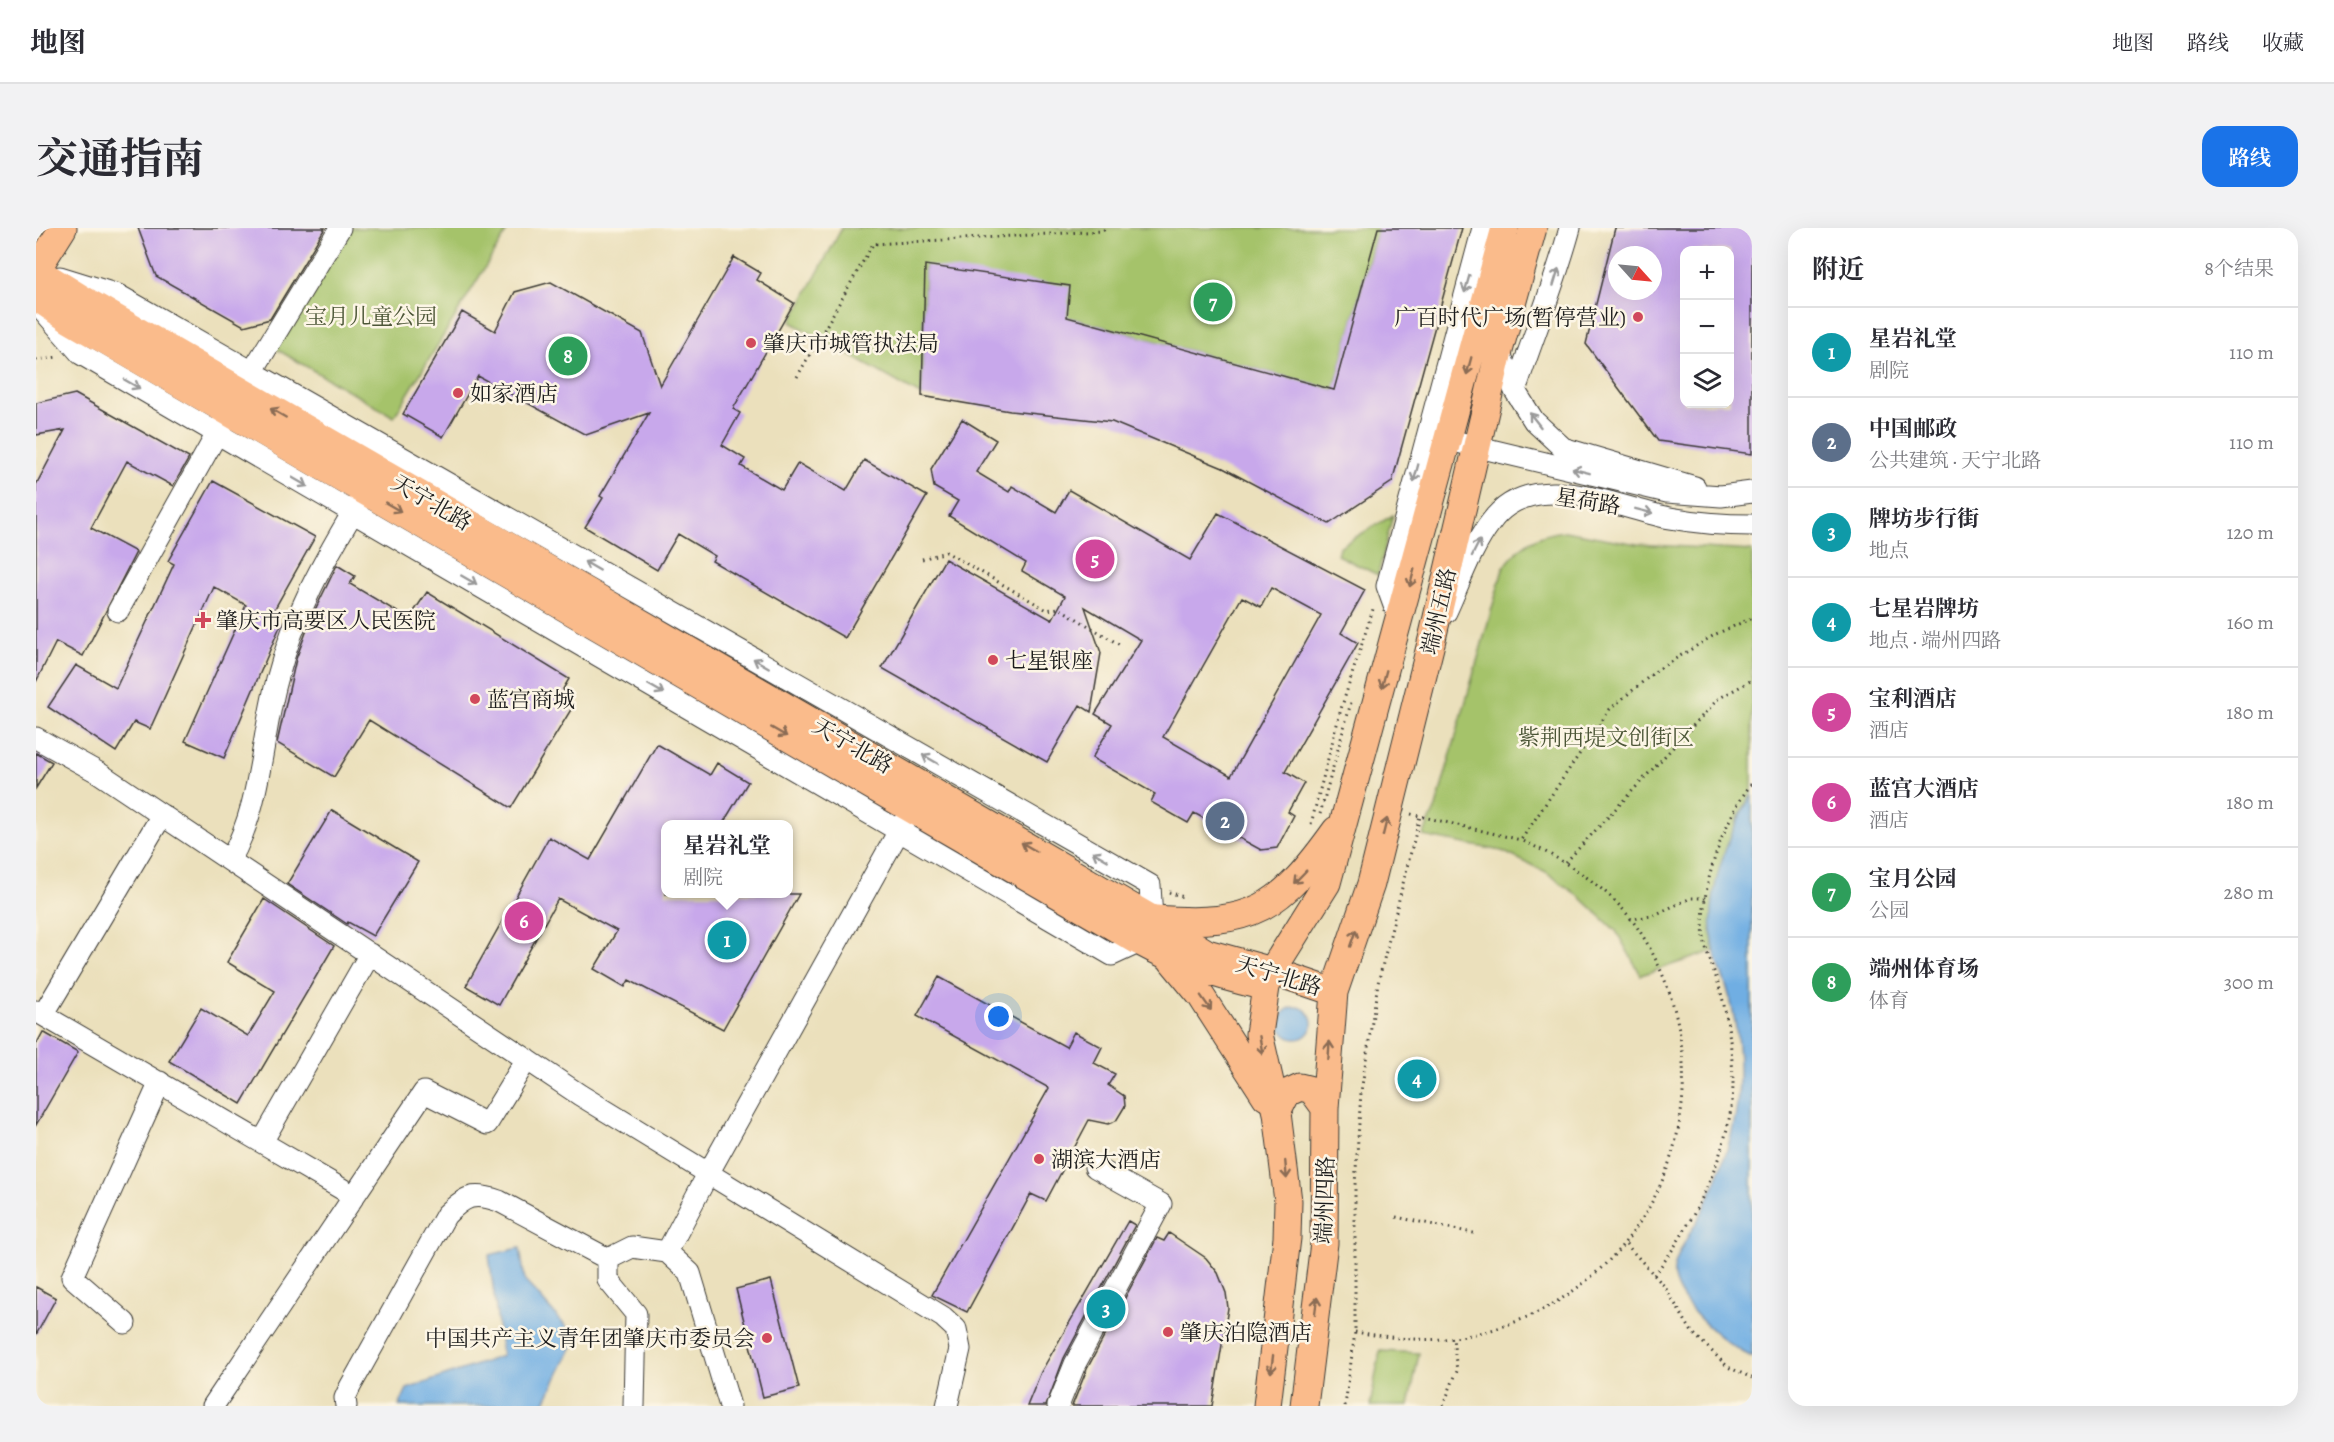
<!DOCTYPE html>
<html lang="zh">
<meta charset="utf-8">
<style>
:root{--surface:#fff;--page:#f2f2f3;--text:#2b2b33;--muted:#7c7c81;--line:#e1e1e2;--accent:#1a73e8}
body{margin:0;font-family:Alegreya,"Noto Serif SC",serif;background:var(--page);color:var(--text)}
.controls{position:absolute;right:18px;top:18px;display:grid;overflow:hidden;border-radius:12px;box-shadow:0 6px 24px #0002}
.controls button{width:54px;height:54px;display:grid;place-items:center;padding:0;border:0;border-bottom:2px solid var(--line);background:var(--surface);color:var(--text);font:30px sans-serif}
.compass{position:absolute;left:1572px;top:18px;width:54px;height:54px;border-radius:50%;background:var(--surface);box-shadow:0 6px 24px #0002;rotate:117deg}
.you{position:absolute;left:963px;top:789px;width:21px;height:21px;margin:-15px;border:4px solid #fff;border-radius:50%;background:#1a73e8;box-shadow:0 0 0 9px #1a73e833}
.badge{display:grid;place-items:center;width:39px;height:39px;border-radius:50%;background:var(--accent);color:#fff;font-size:20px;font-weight:700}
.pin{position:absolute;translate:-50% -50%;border:3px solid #fff;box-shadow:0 2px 6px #0006}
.popup{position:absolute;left:625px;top:592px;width:132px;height:78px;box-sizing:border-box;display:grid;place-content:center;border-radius:12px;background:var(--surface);filter:drop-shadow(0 2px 4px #0005);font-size:20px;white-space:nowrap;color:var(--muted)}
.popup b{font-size:22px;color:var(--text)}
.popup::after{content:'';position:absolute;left:50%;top:100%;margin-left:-12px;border:12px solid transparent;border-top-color:var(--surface)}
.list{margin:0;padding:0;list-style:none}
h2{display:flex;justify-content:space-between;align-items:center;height:78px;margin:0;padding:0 24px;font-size:26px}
h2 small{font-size:20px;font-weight:400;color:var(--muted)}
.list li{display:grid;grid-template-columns:39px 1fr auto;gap:18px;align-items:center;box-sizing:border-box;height:90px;padding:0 24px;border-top:2px solid var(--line)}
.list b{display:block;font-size:22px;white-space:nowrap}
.list p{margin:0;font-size:20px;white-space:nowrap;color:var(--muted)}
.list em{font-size:20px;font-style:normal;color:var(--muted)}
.icon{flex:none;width:33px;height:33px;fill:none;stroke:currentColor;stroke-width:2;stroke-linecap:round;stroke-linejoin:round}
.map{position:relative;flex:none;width:1716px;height:1178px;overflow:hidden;border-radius:18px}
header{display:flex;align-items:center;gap:36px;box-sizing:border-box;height:84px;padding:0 30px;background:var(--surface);border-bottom:2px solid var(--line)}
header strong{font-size:28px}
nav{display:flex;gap:33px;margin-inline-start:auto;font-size:21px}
.intro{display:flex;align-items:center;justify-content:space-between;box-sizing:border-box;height:144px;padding:0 36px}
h1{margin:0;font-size:42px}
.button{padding:15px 27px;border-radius:18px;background:var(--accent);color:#fff;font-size:21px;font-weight:700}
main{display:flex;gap:36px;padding:0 36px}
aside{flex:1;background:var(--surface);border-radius:18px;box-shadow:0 6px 24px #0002}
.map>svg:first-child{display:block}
.green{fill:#a5c36a;stroke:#607043;stroke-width:1.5}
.water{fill:#70aee3;stroke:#466580;stroke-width:1.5}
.building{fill:#c8a8eb;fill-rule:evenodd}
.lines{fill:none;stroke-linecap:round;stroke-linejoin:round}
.minor-casing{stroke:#3b3934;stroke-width:23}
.major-casing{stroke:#3b3934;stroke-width:29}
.path{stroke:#3b3934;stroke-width:3;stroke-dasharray:1.5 4.5;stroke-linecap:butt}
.minor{stroke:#fff;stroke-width:21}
.major{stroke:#fabb8b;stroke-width:27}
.oneway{stroke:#999}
.oneway2{stroke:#8b6c54}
.poi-dot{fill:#d1495b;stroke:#fcf5e5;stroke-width:2}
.labels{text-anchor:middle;stroke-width:5;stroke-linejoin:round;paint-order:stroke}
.park-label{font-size:22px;fill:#4c5637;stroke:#fcf5e5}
.poi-label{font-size:22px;fill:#1c1c1c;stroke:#fcf5e5;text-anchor:start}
.street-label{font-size:22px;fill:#1c1c1c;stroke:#fcf5e5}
</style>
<header>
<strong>地图</strong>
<nav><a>地图</a><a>路线</a><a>收藏</a></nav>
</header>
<div class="intro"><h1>交通指南</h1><a class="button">路线</a></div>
<main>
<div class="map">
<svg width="1716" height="1178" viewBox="0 0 1716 1178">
<rect width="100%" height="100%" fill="#fcf5e5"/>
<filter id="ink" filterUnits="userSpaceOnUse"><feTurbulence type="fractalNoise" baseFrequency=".0167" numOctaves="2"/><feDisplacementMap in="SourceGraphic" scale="12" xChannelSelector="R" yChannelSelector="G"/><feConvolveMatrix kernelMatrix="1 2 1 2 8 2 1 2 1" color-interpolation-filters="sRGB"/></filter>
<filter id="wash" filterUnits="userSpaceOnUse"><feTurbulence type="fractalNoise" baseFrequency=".008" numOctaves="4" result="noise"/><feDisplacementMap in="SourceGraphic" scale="24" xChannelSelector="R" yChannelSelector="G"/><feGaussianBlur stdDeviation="1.35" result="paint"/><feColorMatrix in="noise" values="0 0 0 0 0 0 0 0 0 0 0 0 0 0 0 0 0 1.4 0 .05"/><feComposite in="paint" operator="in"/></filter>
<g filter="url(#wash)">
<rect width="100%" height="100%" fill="#ebe0bc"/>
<!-- green -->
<path class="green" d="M304 0H473L358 189 233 117Z
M806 0H1342L1298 162 1031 89 889 38 886 168 755 94Z
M1357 287 1342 347 1301 327 1303 319Z
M1529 303 1601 316 1716 323V566L1701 591 1675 701 1678 723 1605 747 1580 703 1544 669 1510 644 1466 623 1387 608 1400 579 1467 341C1483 317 1500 306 1529 303Z
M1344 1123 1383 1125 1373 1178H1334Z"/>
<!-- water -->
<path class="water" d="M1716 566V1129C1690 1117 1644 1079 1638 1050 1634 1029 1664 993 1672 972 1685 942 1697 910 1701 877 1706 839 1702 796 1691 760 1687 747 1680 734 1678 721 1668 668 1690 610 1716 566Z
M1244 795a16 16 0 1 1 32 0a16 16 0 1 1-32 0Z
M484 1020 489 1053 540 1110 507 1178H363L371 1161 466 1128 453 1027Z"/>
<g id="blocks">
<!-- building -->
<path class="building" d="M102 0H289L234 91 208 98 120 48Z
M1342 0H1426L1356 254 1293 296 1187 240 1076 194 974 183 886 168 889 37 1034 58 1031 89 1298 162Z
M1579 0H1716V226L1622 213 1550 116ZM1648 22H1694V176H1648ZM1581 27H1617V63H1581Z
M698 29 725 45 721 52 758 75 697 181 704 185 686 217 709 231 705 238 746 262 762 235 810 263 828 232 891 268 809 410 676 333 679 328 642 306 621 342 549 299 567 270 564 268 613 185 550 207 442 148 407 209 367 186 426 84 459 103 479 64 515 54 606 105 624 158Z
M39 166 153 230 137 258 91 233 55 300 100 324 47 428 20 414 0 454V257L29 202 0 207V175Z
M926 191 960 212 940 244 973 264 976 258 1020 284 1033 262 1154 332 1182 285 1329 362 1305 405 1322 415 1249 544 1268 555 1252 584 1258 588 1241 620 1225 622 1158 585 1152 595 1115 574 1119 566 1056 530 1076 496 1059 486 1105 412 1049 379 1065 425 1055 484 1044 477 1011 534 846 440 909 331 1016 392 1029 368 986 343 990 335 913 288 922 273 898 259 895 241ZM1235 360 1285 387 1195 548 1127 509 1206 369 1225 379Z
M177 253 279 309 233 391 245 396 188 530 149 513 210 377 178 359 114 501 98 494 80 524 12 479 40 437 80 460 138 336 132 333Z
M301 337 319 348 314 356 373 391 391 364 533 451 527 461 536 480 475 580 333 492 298 549 241 515 260 431 277 386Z
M621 516 674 547 681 535 712 554 686 597H630V666H763L687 801 593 752 589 759 558 741 581 703 522 671 463 777 430 758 513 609 554 632Z
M0 525 16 534 0 560Z
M296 582 382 634 337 708 312 694 311 696 251 656Z
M228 671 298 718 205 876 133 833 165 780 212 808 239 763 191 734Z
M903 749 1030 819 1038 804 1066 819 1058 835 1079 846 1072 857 1088 868 1089 878 1080 893 1072 896 1053 892 1010 973 995 966 931 1084 896 1067 1013 860 881 788Z
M7 804 42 824 0 897V817Z
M1092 993 1099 997 1028 1130 1010 1178H991L1005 1144Z
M1133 1005 1170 1030 1182 1045 1190 1065 1192 1080 1176 1178H1036L1051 1141 1121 1010 1128 1013Z
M735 1052 763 1160 727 1169 700 1061Z
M0 1059 20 1070 0 1107Z"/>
</g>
</g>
<g filter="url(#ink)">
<use href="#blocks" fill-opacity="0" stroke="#3b3934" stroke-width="1.5"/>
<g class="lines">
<!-- minor casing -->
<g class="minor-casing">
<path id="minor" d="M24 49 82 67 1114 657 1116 691
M6 81 45 126 1076 727 1104 714
M1463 123 1479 163 1498 193 1527 220 1659 259
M216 144 304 0
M1479 163C1497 108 1519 56 1534 0
M1413 212 1631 264 1685 268 1716 264
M82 383 188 193
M1410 384C1424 354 1435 320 1455 294 1496 237 1581 280 1634 290 1662 295 1688 297 1716 297
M1364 394 1351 358 1447 0
M0 510 63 545 544 867 907 1089 920 1101 924 1121 911 1178
M194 632C225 579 225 511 241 452 259 383 287 334 323 274
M0 783 318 968
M7 787 126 587
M226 914 334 726
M631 1024 654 1045 694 1178
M89 1095 36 1049 124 854
M177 1178 388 864 451 896 491 831
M310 1178 309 1170 314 1159 410 987C429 968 437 964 463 973L572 1031
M598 1178 600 1086 572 1052V1031L596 1019 631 1024 673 944 869 592
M1022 1178 1039 1136 1125 976 1059 939"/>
</g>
<!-- major casing -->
<g class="major-casing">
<path id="major" d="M0 42 45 70 1116 691 1171 725 1236 743 1298 764
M0 43 27 0
M0 69 34 92 1104 714C1144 736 1180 747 1225 758
M1120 691C1218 699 1244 680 1300 602
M1136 733 1165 768 1230 869
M1241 885 1251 865 1264 859 1276 862 1289 880
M1231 1178 1251 1010 1252 973 1241 885 1223 806 1230 759 1236 743 1291 655 1469 0
M1268 1178 1288 1015 1289 880 1298 764 1335 656 1396 411 1463 123 1497 0"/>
</g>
<!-- path -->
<path class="path" d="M0 132 22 129
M761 149 837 16 1066 3 1071 0
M886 331 910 324 1011 382 1023 380 1084 417
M1284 586 1316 471
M1375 586 1485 612 1574 481 1621 442 1680 406 1716 390
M1275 596 1305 481 1338 378
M1530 634 1682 471 1716 452
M1133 664 1150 670
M1594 691 1616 688 1655 670H1670
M1360 989 1442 1006
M1590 1016 1629 1059 1656 1104 1692 1139 1716 1150
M1618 1047C1658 997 1698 916 1697 851 1696 821 1692 790 1684 761 1679 744 1670 726 1668 709 1662 664 1688 590 1716 555
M1319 1104C1351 1109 1385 1114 1418 1110 1614 1081 1710 868 1603 702 1576 661 1529 632 1485 612
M1309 1178 1319 1104V957L1325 864 1342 755 1384 588
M1407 1178 1421 1143 1417 1110"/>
<!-- minor -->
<use href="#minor" class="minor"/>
<!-- major -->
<use href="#major" class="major"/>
</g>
<!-- one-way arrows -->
<defs><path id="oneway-shaft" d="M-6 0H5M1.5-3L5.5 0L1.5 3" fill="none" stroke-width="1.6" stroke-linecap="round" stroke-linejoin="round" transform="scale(1.5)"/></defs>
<g class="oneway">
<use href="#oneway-shaft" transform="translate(1520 49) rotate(-73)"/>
<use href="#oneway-shaft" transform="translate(1431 56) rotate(106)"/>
<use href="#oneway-shaft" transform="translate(96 156) rotate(30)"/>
<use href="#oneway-shaft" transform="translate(1499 192) rotate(-128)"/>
<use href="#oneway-shaft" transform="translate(1545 243) rotate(-166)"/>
<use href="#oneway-shaft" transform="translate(1380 245) rotate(105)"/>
<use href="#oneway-shaft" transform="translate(264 254) rotate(30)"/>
<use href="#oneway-shaft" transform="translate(1608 283) rotate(14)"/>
<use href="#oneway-shaft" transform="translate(1440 320) rotate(-63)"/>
<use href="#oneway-shaft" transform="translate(556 338) rotate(-150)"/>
<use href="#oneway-shaft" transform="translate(433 352) rotate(30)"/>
<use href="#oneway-shaft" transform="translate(725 435) rotate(-150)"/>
<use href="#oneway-shaft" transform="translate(620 461) rotate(30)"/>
<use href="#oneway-shaft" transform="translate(894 531) rotate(-150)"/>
<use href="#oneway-shaft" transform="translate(1064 628) rotate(-150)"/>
</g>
<g class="oneway2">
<use href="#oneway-shaft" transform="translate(1433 138) rotate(105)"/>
<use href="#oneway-shaft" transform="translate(242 185) rotate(-150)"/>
<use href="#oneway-shaft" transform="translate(357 279) rotate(30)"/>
<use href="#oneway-shaft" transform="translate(1376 350) rotate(105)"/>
<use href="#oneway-shaft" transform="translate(1348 451) rotate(105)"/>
<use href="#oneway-shaft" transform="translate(743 504) rotate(30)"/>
<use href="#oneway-shaft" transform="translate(1349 599) rotate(-76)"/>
<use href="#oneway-shaft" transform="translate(993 619) rotate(-150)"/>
<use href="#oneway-shaft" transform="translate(1264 649) rotate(134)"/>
<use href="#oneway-shaft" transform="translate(1317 710) rotate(-71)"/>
<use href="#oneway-shaft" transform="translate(1170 775) rotate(55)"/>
<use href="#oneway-shaft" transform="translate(1225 817) rotate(80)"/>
<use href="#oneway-shaft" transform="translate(1293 822) rotate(-86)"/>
<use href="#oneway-shaft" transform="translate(1250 942) rotate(85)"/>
<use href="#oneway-shaft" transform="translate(1280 1078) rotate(-83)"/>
<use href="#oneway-shaft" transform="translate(1236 1136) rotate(97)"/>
</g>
</g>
<!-- markers -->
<g class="poi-dot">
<circle cx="1602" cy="89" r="6"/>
<circle cx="715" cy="115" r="6"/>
<circle cx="422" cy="165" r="6"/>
<path d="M164 383h6v6h6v6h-6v6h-6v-6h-6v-6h6z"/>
<circle cx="957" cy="432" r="6"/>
<circle cx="439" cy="471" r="6"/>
<circle cx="1003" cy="931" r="6"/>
<circle cx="1132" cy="1104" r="6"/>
<circle cx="731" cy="1110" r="6"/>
</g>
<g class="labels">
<!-- park labels -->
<g class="park-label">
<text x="335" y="96">宝月儿童公园</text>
<text x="1570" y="517">紫荆西堤文创街区</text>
</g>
<!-- poi labels -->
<g class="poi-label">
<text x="1590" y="97" text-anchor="end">广百时代广场(暂停营业)</text>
<text x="727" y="123">肇庆市城管执法局</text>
<text x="434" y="173">如家酒店</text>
<text x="180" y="400">肇庆市高要区人民医院</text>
<text x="969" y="440">七星银座</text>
<text x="451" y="479">蓝宫商城</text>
<text x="1015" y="939">湖滨大酒店</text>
<text x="1144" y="1112">肇庆泊隐酒店</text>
<text x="719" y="1118" text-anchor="end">中国共产主义青年团肇庆市委员会</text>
</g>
<!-- street labels -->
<g class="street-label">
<text transform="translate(1552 273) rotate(9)" y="8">星荷路</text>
<text transform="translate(396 274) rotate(30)" y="8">天宁北路</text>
<text transform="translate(1402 383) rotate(-77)" y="8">端州五路</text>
<text transform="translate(817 517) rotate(30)" y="8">天宁北路</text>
<text transform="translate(1243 747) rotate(17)" y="8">天宁北路</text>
<text transform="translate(1288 972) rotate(-88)" y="8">端州四路</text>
</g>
</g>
</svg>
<div class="controls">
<button>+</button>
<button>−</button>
<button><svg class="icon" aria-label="layers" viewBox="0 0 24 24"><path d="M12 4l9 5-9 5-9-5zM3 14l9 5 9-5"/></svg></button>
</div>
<svg class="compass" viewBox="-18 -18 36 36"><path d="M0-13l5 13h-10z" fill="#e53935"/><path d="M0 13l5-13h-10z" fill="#7c7c81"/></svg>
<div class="you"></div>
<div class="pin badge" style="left:691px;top:712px;background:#0f9aa8">1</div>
<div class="popup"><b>星岩礼堂</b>剧院</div>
<div class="pin badge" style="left:1189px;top:593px;background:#5c6f8a">2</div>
<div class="pin badge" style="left:1070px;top:1081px;background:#0f9aa8">3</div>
<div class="pin badge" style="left:1381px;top:851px;background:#0f9aa8">4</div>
<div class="pin badge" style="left:1059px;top:331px;background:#d1479c">5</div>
<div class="pin badge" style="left:488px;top:693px;background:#d1479c">6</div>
<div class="pin badge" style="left:1177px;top:74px;background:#2e9e5b">7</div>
<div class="pin badge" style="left:532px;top:128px;background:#2e9e5b">8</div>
</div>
<aside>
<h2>附近<small>8个结果</small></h2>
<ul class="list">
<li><span class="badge" style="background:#0f9aa8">1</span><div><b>星岩礼堂</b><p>剧院</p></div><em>110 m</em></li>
<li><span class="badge" style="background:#5c6f8a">2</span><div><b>中国邮政</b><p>公共建筑 · 天宁北路</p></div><em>110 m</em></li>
<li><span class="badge" style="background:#0f9aa8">3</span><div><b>牌坊步行街</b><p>地点</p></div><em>120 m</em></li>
<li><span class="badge" style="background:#0f9aa8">4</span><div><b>七星岩牌坊</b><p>地点 · 端州四路</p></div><em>160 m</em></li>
<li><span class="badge" style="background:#d1479c">5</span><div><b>宝利酒店</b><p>酒店</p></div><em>180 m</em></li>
<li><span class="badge" style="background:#d1479c">6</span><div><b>蓝宫大酒店</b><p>酒店</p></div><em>180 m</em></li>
<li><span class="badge" style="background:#2e9e5b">7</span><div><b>宝月公园</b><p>公园</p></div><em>280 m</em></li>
<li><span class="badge" style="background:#2e9e5b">8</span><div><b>端州体育场</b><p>体育</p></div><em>300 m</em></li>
</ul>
</aside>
</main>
